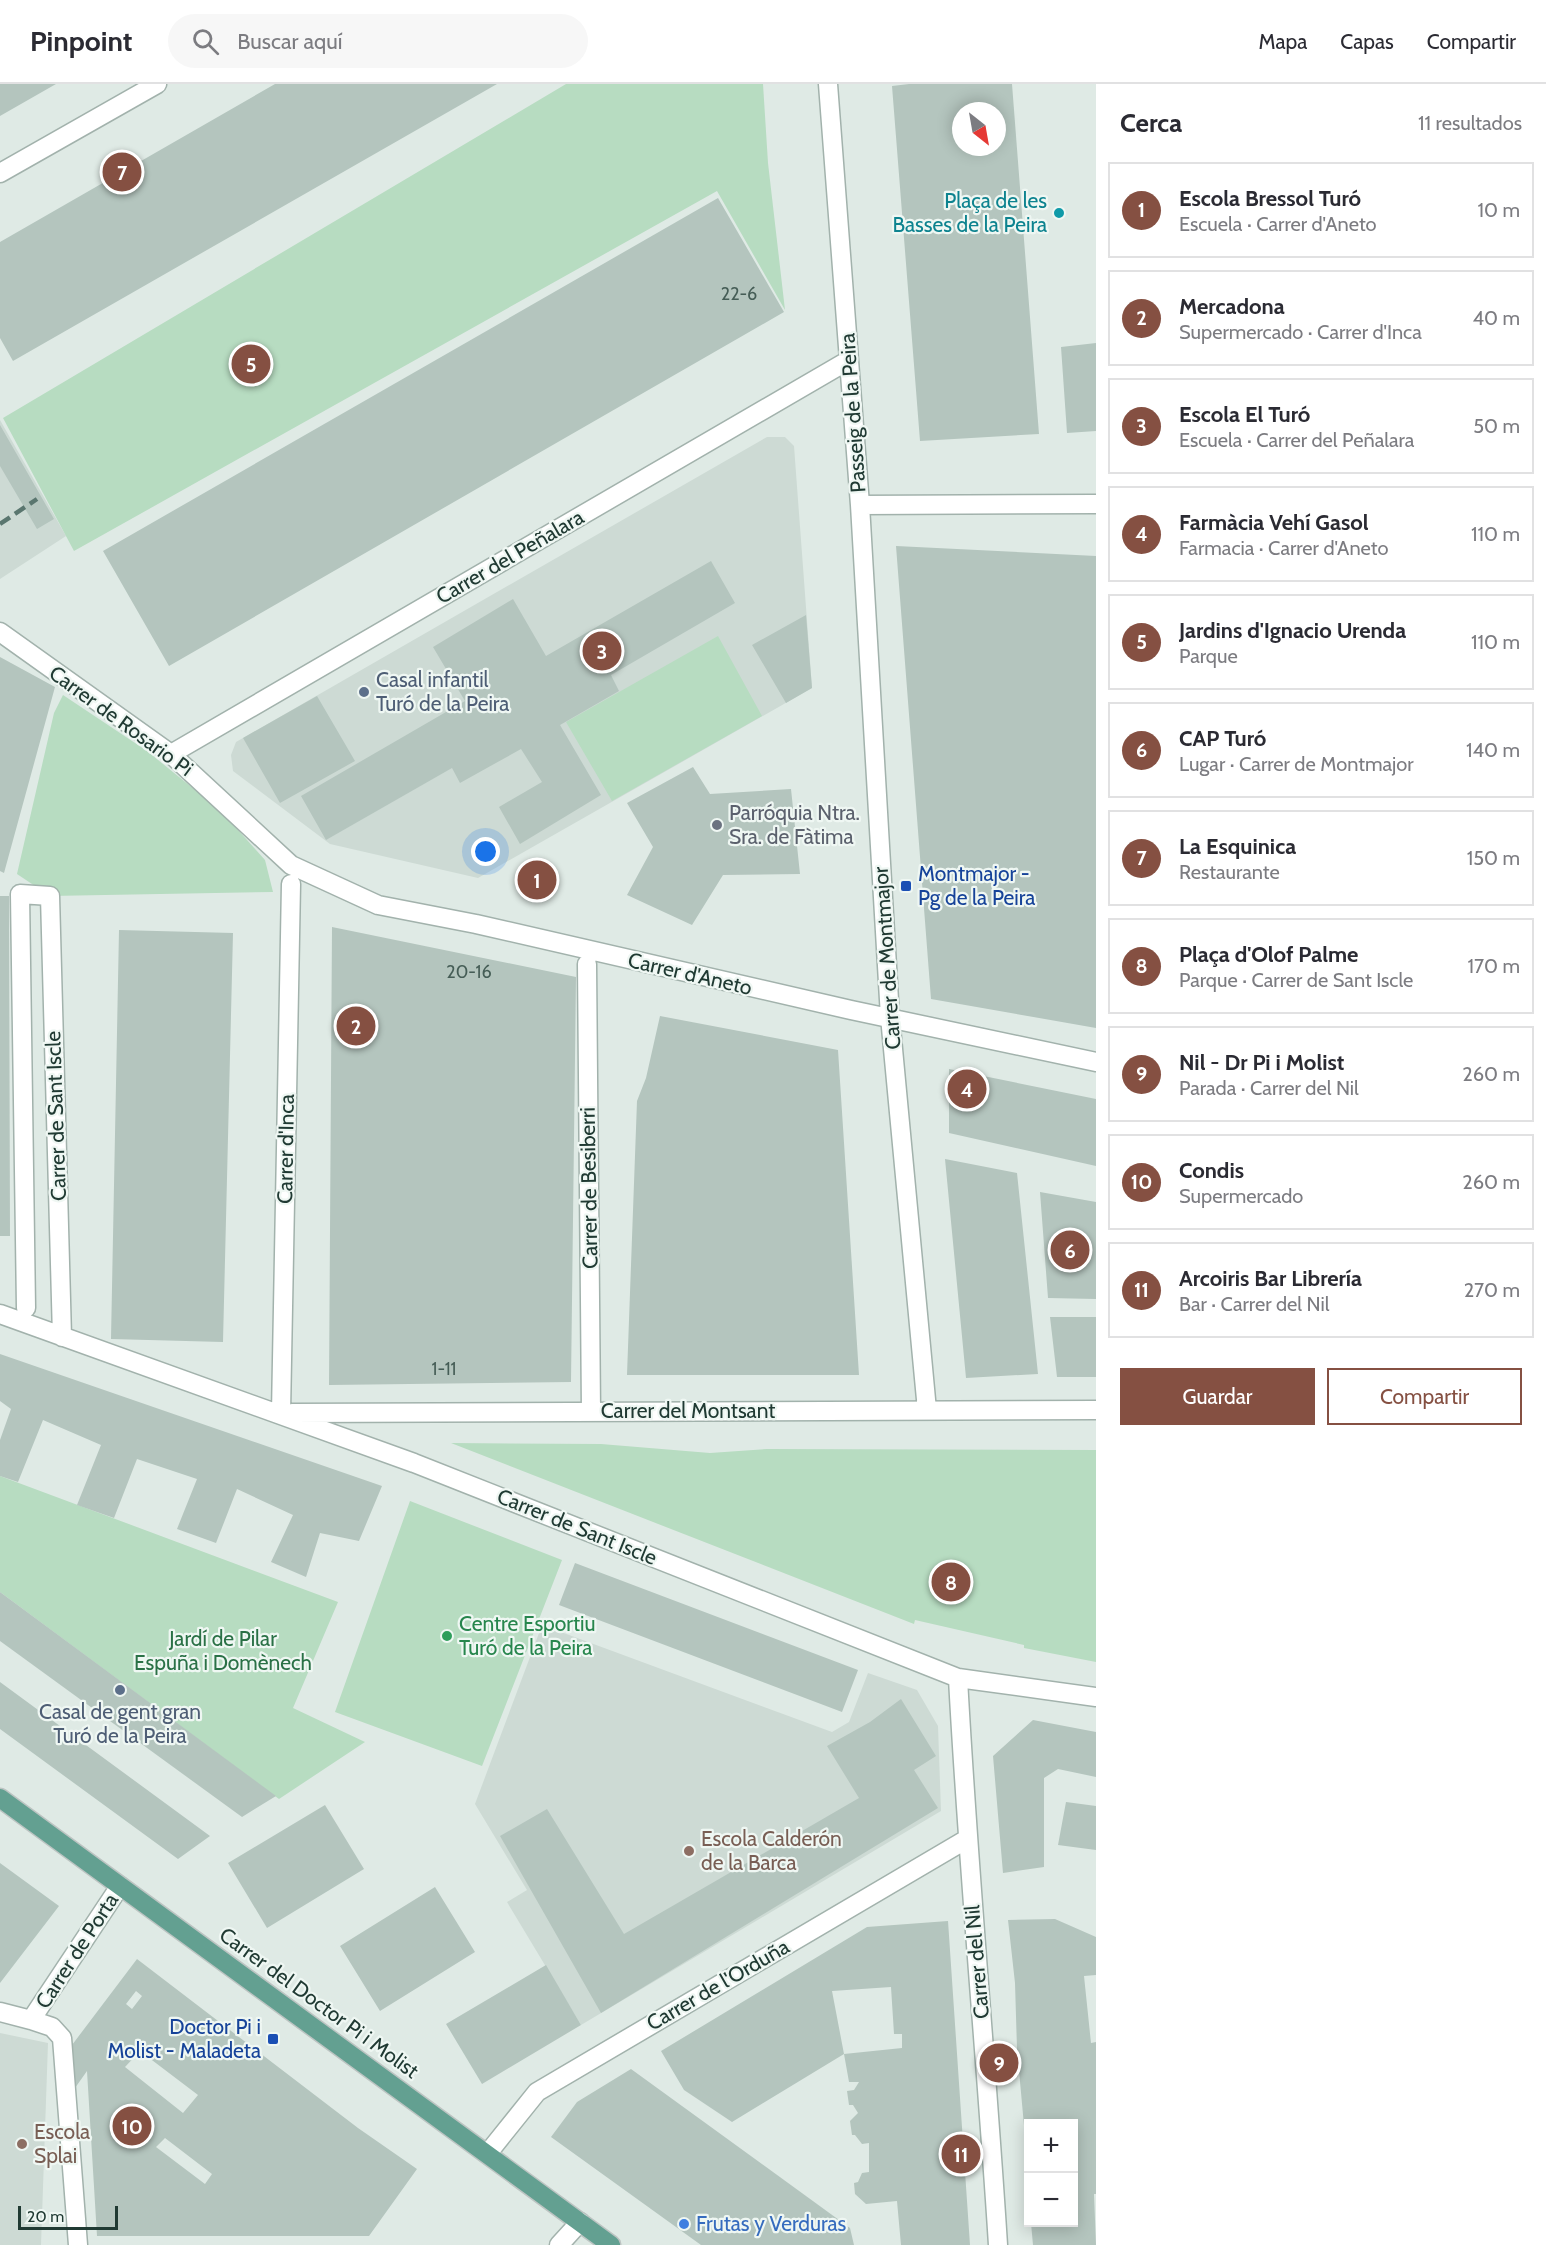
<!DOCTYPE html>
<html lang="es">
<meta charset="utf-8">
<style>
:root{--surface:#fff;--page:#f7f7f7;--text:#2b2b33;--muted:#7c7c81;--line:#e1e1e2;--accent:#855042}
body{margin:0;font-family:Cabin,sans-serif;background:var(--page);color:var(--text)}
.controls{position:absolute;right:18px;bottom:18px;display:grid;overflow:hidden;border-radius:0px;box-shadow:0 3px 15px #0003}
.controls button{width:54px;height:54px;display:grid;place-items:center;padding:0;border:0;border-bottom:2px solid var(--line);background:var(--surface);color:var(--text);font:30px sans-serif}
.compass{position:absolute;left:952px;top:18px;width:54px;height:54px;border-radius:50%;background:var(--surface);box-shadow:0 3px 15px #0003;rotate:149deg}
.scale{position:absolute;left:18px;bottom:15px;width:100px;box-sizing:border-box;padding-left:6px;border:3px solid #203a33;border-top:0;font-size:16px;line-height:21px;white-space:nowrap;color:#203a33;-webkit-text-stroke:4px #eff7f3;paint-order:stroke}
.you{position:absolute;left:486px;top:768px;width:21px;height:21px;margin:-15px;border:4px solid #fff;border-radius:50%;background:#1a73e8;box-shadow:0 0 0 9px #1a73e833}
.badge{display:grid;place-items:center;width:39px;height:39px;border-radius:50%;background:var(--accent);color:#fff;font-size:20px;font-weight:700}
.pin{position:absolute;translate:-50% -50%;border:3px solid #fff;box-shadow:0 2px 6px #0006}
.list{margin:0;padding:0;list-style:none}
h2{display:flex;justify-content:space-between;align-items:center;height:78px;margin:0;padding:0 24px;font-size:26px}
h2 small{font-size:20px;font-weight:400;color:var(--muted)}
.list li{display:grid;grid-template-columns:39px 1fr auto;gap:18px;align-items:center;box-sizing:border-box;height:96px;margin:0 12px 12px;padding:0 12px;border:2px solid var(--line);border-radius:0px}
.list b{display:block;font-size:22px;white-space:nowrap}
.list p{margin:0;font-size:20px;white-space:nowrap;color:var(--muted)}
.list em{font-size:20px;font-style:normal;color:var(--muted)}
.actions{display:flex;gap:12px;padding:18px 24px}
.actions a{flex:1;padding:14px 0;border:2px solid var(--accent);border-radius:0px;text-align:center;font-size:21px;color:var(--accent)}
.actions .main{background:var(--accent);color:#fff}
.icon{flex:none;width:33px;height:33px;fill:none;stroke:currentColor;stroke-width:2;stroke-linecap:round;stroke-linejoin:round}
.map{position:relative;flex:none;width:1096px;height:2161px;overflow:hidden}
header{display:flex;align-items:center;gap:36px;box-sizing:border-box;height:84px;padding:0 30px;background:var(--surface);border-bottom:2px solid var(--line)}
header strong{font-size:28px}
nav{display:flex;gap:33px;margin-inline-start:auto;font-size:21px}
.search{width:420px;height:54px;background:var(--page);display:flex;align-items:center;gap:15px;box-sizing:border-box;padding:0 21px;border-radius:33px;color:var(--muted);font-size:22px}
main{display:flex}
aside{flex:1;background:var(--surface)}
.map>svg:first-child{display:block}
.built{fill:#cddad4}
.green{fill:#b7dcc1}
.building{fill:#b4c5be;fill-rule:evenodd}
.lines{fill:none;stroke-linecap:round;stroke-linejoin:round}
.minor-casing{stroke:#a2b2ac;stroke-width:21}
.major-casing{stroke:#bcc4c2;stroke-width:21}
.minor{stroke:#fff;stroke-width:18}
.major{stroke:#63a091;stroke-width:18}
.rail{stroke:#5a766f;stroke-width:4.5;stroke-dasharray:12 6;stroke-linecap:butt}
.culture-dot{fill:#0f9aa8;stroke:#eff7f3;stroke-width:2}
.service-dot{fill:#5c6f8a;stroke:#eff7f3;stroke-width:2}
.worship-dot{fill:#6b7280;stroke:#eff7f3;stroke-width:2}
.transit-dot{fill:#1a4fb4;stroke:#eff7f3;stroke-width:2}
.leisure-dot{fill:#2e9e5b;stroke:#eff7f3;stroke-width:2}
.education-dot{fill:#8d6e63;stroke:#eff7f3;stroke-width:2}
.shop-dot{fill:#3f7fe0;stroke:#eff7f3;stroke-width:2}
.labels{text-anchor:middle;stroke-width:4.5;stroke-linejoin:round;paint-order:stroke}
.number-label{font-size:18px;fill:#455d56}
.culture-label{font-size:21px;fill:#0d838f;stroke:#eff7f3;text-anchor:end}
.street-label{font-size:21px;fill:#203a33;stroke:#eff7f3}
.service-label{font-size:21px;fill:#4e5e75;stroke:#eff7f3;text-anchor:start}
.worship-label{font-size:21px;fill:#5b616d;stroke:#eff7f3;text-anchor:start}
.transit-label{font-size:21px;fill:#164399;stroke:#eff7f3;text-anchor:start}
.leisure-label{font-size:21px;fill:#27864d;stroke:#eff7f3;text-anchor:start}
.park-label{font-size:21px;fill:#2a7146;stroke:#eff7f3}
.education-label{font-size:21px;fill:#785e54;stroke:#eff7f3;text-anchor:start}
.shop-label{font-size:21px;fill:#366cbe;stroke:#eff7f3;text-anchor:start}
</style>
<header>
<strong>Pinpoint</strong>
<div class="search"><svg class="icon" aria-label="search" viewBox="0 0 24 24"><circle cx="10" cy="10" r="6"/><path d="M15 15l6 6"/></svg>Buscar aquí</div>
<nav><a>Mapa</a><a>Capas</a><a>Compartir</a></nav>
</header>
<main>
<div class="map">
<svg width="1096" height="2161" viewBox="0 0 1096 2161">
<rect width="100%" height="100%" fill="#dfeae5"/>
<!-- built -->
<path class="built" d="M0 336 66 452 0 495Z
M767 353H785L794 362 812 604 478 794 330 760 233 687 231 671 236 658Z
M542 1541 832 1648 849 1638 868 1589 917 1606 938 1642 941 1727 581 1941 507 1818 527 1806 475 1720Z
M0 1949 48 1959 41 2161H0Z"/>
<!-- green -->
<path class="green" d="M566 0H763L768 79 785 226 717 107 74 467 3 334Z
M718 552 762 632 612 717 566 638Z
M63 611 147 667 221 727 265 776 273 808 50 812 17 790 54 629Z
M451 1359 601 1360 710 1369 767 1365 1096 1366V1578L1024 1564V1561L915 1536 914 1540Z
M0 1392 338 1518 293 1624 365 1658 279 1715 0 1508Z
M410 1417 562 1476 482 1682 335 1628Z"/>
<!-- building -->
<path class="building" d="M0 0H56L0 32Z
M275 0H497L13 277 0 254V158Z
M909 0H1012L1039 350 920 357 892 2ZM961 27H997V63H961Z
M718 114 784 228 169 582 103 467Z
M1096 259V347L1067 349 1061 263Z
M0 341 54 435 37 445 0 382Z
M896 462 1096 472V944L931 915Z
M711 477 735 519 611 591 619 607 560 641 601 711 520 760 499 723 542 698 521 665 460 699 452 684 326 756 301 712 465 617 433 563 513 515 546 572Z
M806 531 812 604 786 619 752 561Z
M0 573 55 603 4 789 0 787Z
M317 612 355 677 280 719 243 654Z
M693 683 710 710 791 705 800 790 723 791 692 841 627 811 653 763 627 719Z
M0 812H9L10 1152H0Z
M332 843 576 893 571 1298 329 1301Z
M119 846 233 849 223 1258 111 1255Z
M660 932 838 966 859 1291H627L637 1017 646 994Z
M949 985 1096 1015V1082L949 1049Z
M945 1075 1017 1089 1038 1290 966 1294Z
M1040 1108 1096 1118V1215L1048 1214Z
M1050 1233H1096V1293H1057Z
M0 1270 382 1402 359 1457 320 1449 306 1493 271 1478 293 1431 237 1405 216 1459 177 1445 197 1395 137 1375 114 1434 77 1421 101 1361 43 1336 18 1398 0 1392V1356L11 1325 0 1317Z
M575 1479 858 1586 842 1628 559 1521Z
M0 1508 276 1712 242 1733 0 1557Z
M0 1598 210 1752 178 1775 0 1645Z
M901 1615 936 1672 914 1686 938 1724 601 1929 500 1752 547 1725 624 1850 859 1714 827 1662 870 1638Z
M1033 1636 1096 1648V1693L1058 1685 1044 1694V1783L1003 1789 993 1672Z
M1066 1718 1096 1722V1766L1058 1761Z
M325 1721 364 1785 267 1844 228 1779Z
M0 1779 59 1822 0 1899Z
M435 1803 475 1868 380 1927 340 1862Z
M1055 1835 1096 1853V1891L1084 1892 1091 1959 1096 1958V2110H1094L1096 2161H1033L1031 2139H1074V2040H1028L1027 2074 1017 1965 1015 1899 1008 1836Z
M948 1837 970 2161H901L897 2117 866 2120 855 2110 854 2099 858 2098 862 2089 869 2088V2059L862 2060 855 2051H852L850 2037 858 2029 853 2021H849L847 2007 854 2006 859 1998H849L844 1970 902 1964V1950H894L891 1903 832 1907 844 1970 732 2038 684 2006 661 1967 867 1843Z
M137 1875 358 2044 417 2085 369 2152H97L87 1987 75 2004 72 1961ZM136 1907 142 1912 132 1925 126 1920ZM140 1967 198 2011 183 2029 125 1983ZM165 2054 212 2090 205 2100 156 2063Z
M546 1881 581 1941 482 2000 446 1940Z
M631 1985 850 2144 854 2161H701L551 2053 577 2018Z"/>
<g class="lines">
<!-- minor casing -->
<g class="minor-casing">
<path id="minor" d="M828 0 860 421 890 933 927 1326
M0 89 157 0
M860 421 1096 420
M0 548 171 670 291 781 378 821 476 840 851 926 1096 978
M171 670 849 276
M587 880 591 1328
M26 1224 20 810 50 812 62 1253
M0 1230 414 1379 958 1594 1096 1613
M281 1329 291 800
M292 1329 1096 1326
M958 1594C968 1783 986 1972 998 2161
M0 1928 31 1936 120 1802
M31 1936 52 1943 62 1954 78 2161
M488 2069 537 2008 967 1755
M559 2161 580 2138"/>
</g>
<!-- major casing -->
<g class="major-casing">
<path id="major" d="M0 1714 611 2161"/>
</g>
<!-- minor -->
<use href="#minor" class="minor"/>
<!-- major -->
<use href="#major" class="major"/>
<!-- rail -->
<path class="rail" d="M0 440 37 415"/>
</g>
<!-- markers -->
<circle class="culture-dot" cx="1059" cy="129" r="6"/>
<g class="service-dot">
<circle cx="364" cy="608" r="6"/>
<circle cx="120" cy="1606" r="6"/>
</g>
<circle class="worship-dot" cx="717" cy="741" r="6"/>
<g class="transit-dot">
<rect x="900" y="796" width="12" height="12" rx="3"/>
<rect x="267" y="1949" width="12" height="12" rx="3"/>
</g>
<circle class="leisure-dot" cx="447" cy="1552" r="6"/>
<g class="education-dot">
<circle cx="689" cy="1767" r="6"/>
<circle cx="22" cy="2060" r="6"/>
</g>
<circle class="shop-dot" cx="684" cy="2140" r="6"/>
<g class="labels">
<!-- number labels -->
<g class="number-label">
<text x="739" y="216">22-6</text>
<text x="469" y="894">20-16</text>
<text x="444" y="1291">1-11</text>
</g>
<!-- culture labels -->
<g class="culture-label">
<text x="1047" y="124">Plaça de les<tspan x="1047" dy="24">Basses de la Peira</tspan></text>
</g>
<!-- street labels -->
<g class="street-label">
<text transform="translate(853 329) rotate(-94)" y="7">Passeig de la Peira</text>
<text transform="translate(510 473) rotate(-30)" y="7">Carrer del Peñalara</text>
<text transform="translate(121 637) rotate(36)" y="7">Carrer de Rosario Pi</text>
<text transform="translate(887 874) rotate(-94)" y="7">Carrer de Montmajor</text>
<text transform="translate(690 890) rotate(13)" y="7">Carrer d'Aneto</text>
<text transform="translate(56 1032) rotate(-92)" y="7">Carrer de Sant Iscle</text>
<text transform="translate(286 1065) rotate(-89)" y="7">Carrer d'Inca</text>
<text transform="translate(589 1104) rotate(-91)" y="7">Carrer de Besiberri</text>
<text x="688" y="1334">Carrer del Montsant</text>
<text transform="translate(577 1443) rotate(22)" y="7">Carrer de Sant Iscle</text>
<text transform="translate(77 1867) rotate(-57)" y="7">Carrer de Porta</text>
<text transform="translate(977 1878) rotate(-95)" y="7">Carrer del Nil</text>
<text transform="translate(718 1901) rotate(-30)" y="7">Carrer de l'Orduña</text>
<text transform="translate(319 1919) rotate(36)" y="7">Carrer del Doctor Pi i Molist</text>
</g>
<!-- service labels -->
<g class="service-label">
<text x="376" y="603">Casal infantil<tspan x="376" dy="24">Turó de la Peira</tspan></text>
<text x="120" y="1635" text-anchor="middle">Casal de gent gran<tspan x="120" dy="24">Turó de la Peira</tspan></text>
</g>
<!-- worship labels -->
<g class="worship-label">
<text x="729" y="736">Parróquia Ntra.<tspan x="729" dy="24">Sra. de Fàtima</tspan></text>
</g>
<!-- transit labels -->
<g class="transit-label">
<text x="918" y="797">Montmajor -<tspan x="918" dy="24">Pg de la Peira</tspan></text>
<text x="261" y="1950" text-anchor="end">Doctor Pi i<tspan x="261" dy="24">Molist - Maladeta</tspan></text>
</g>
<!-- leisure labels -->
<g class="leisure-label">
<text x="459" y="1547">Centre Esportiu<tspan x="459" dy="24">Turó de la Peira</tspan></text>
</g>
<!-- park labels -->
<g class="park-label">
<text x="223" y="1562">Jardí de Pilar<tspan x="223" dy="24">Espuña i Domènech</tspan></text>
</g>
<!-- education labels -->
<g class="education-label">
<text x="701" y="1762">Escola Calderón<tspan x="701" dy="24">de la Barca</tspan></text>
<text x="34" y="2055">Escola<tspan x="34" dy="24">Splai</tspan></text>
</g>
<!-- shop labels -->
<g class="shop-label">
<text x="696" y="2147">Frutas y Verduras</text>
</g>
</g>
</svg>
<div class="controls">
<button>+</button>
<button>−</button>
</div>
<svg class="compass" viewBox="-18 -18 36 36"><path d="M0-13l5 13h-10z" fill="#e53935"/><path d="M0 13l5-13h-10z" fill="#7c7c81"/></svg>
<div class="scale">20 m</div>
<div class="you"></div>
<div class="pin badge" style="left:537px;top:796px">1</div>
<div class="pin badge" style="left:356px;top:942px">2</div>
<div class="pin badge" style="left:602px;top:567px">3</div>
<div class="pin badge" style="left:967px;top:1005px">4</div>
<div class="pin badge" style="left:251px;top:280px">5</div>
<div class="pin badge" style="left:1070px;top:1166px">6</div>
<div class="pin badge" style="left:122px;top:88px">7</div>
<div class="pin badge" style="left:951px;top:1498px">8</div>
<div class="pin badge" style="left:999px;top:1979px">9</div>
<div class="pin badge" style="left:132px;top:2042px">10</div>
<div class="pin badge" style="left:961px;top:2070px">11</div>
</div>
<aside>
<h2>Cerca<small>11 resultados</small></h2>
<ul class="list">
<li><span class="badge">1</span><div><b>Escola Bressol Turó</b><p>Escuela · Carrer d'Aneto</p></div><em>10 m</em></li>
<li><span class="badge">2</span><div><b>Mercadona</b><p>Supermercado · Carrer d'Inca</p></div><em>40 m</em></li>
<li><span class="badge">3</span><div><b>Escola El Turó</b><p>Escuela · Carrer del Peñalara</p></div><em>50 m</em></li>
<li><span class="badge">4</span><div><b>Farmàcia Vehí Gasol</b><p>Farmacia · Carrer d'Aneto</p></div><em>110 m</em></li>
<li><span class="badge">5</span><div><b>Jardins d'Ignacio Urenda</b><p>Parque</p></div><em>110 m</em></li>
<li><span class="badge">6</span><div><b>CAP Turó</b><p>Lugar · Carrer de Montmajor</p></div><em>140 m</em></li>
<li><span class="badge">7</span><div><b>La Esquinica</b><p>Restaurante</p></div><em>150 m</em></li>
<li><span class="badge">8</span><div><b>Plaça d'Olof Palme</b><p>Parque · Carrer de Sant Iscle</p></div><em>170 m</em></li>
<li><span class="badge">9</span><div><b>Nil - Dr Pi i Molist</b><p>Parada · Carrer del Nil</p></div><em>260 m</em></li>
<li><span class="badge">10</span><div><b>Condis</b><p>Supermercado</p></div><em>260 m</em></li>
<li><span class="badge">11</span><div><b>Arcoiris Bar Librería</b><p>Bar · Carrer del Nil</p></div><em>270 m</em></li>
</ul>
<div class="actions"><a class="main">Guardar</a><a>Compartir</a></div>
</aside>
</main>
